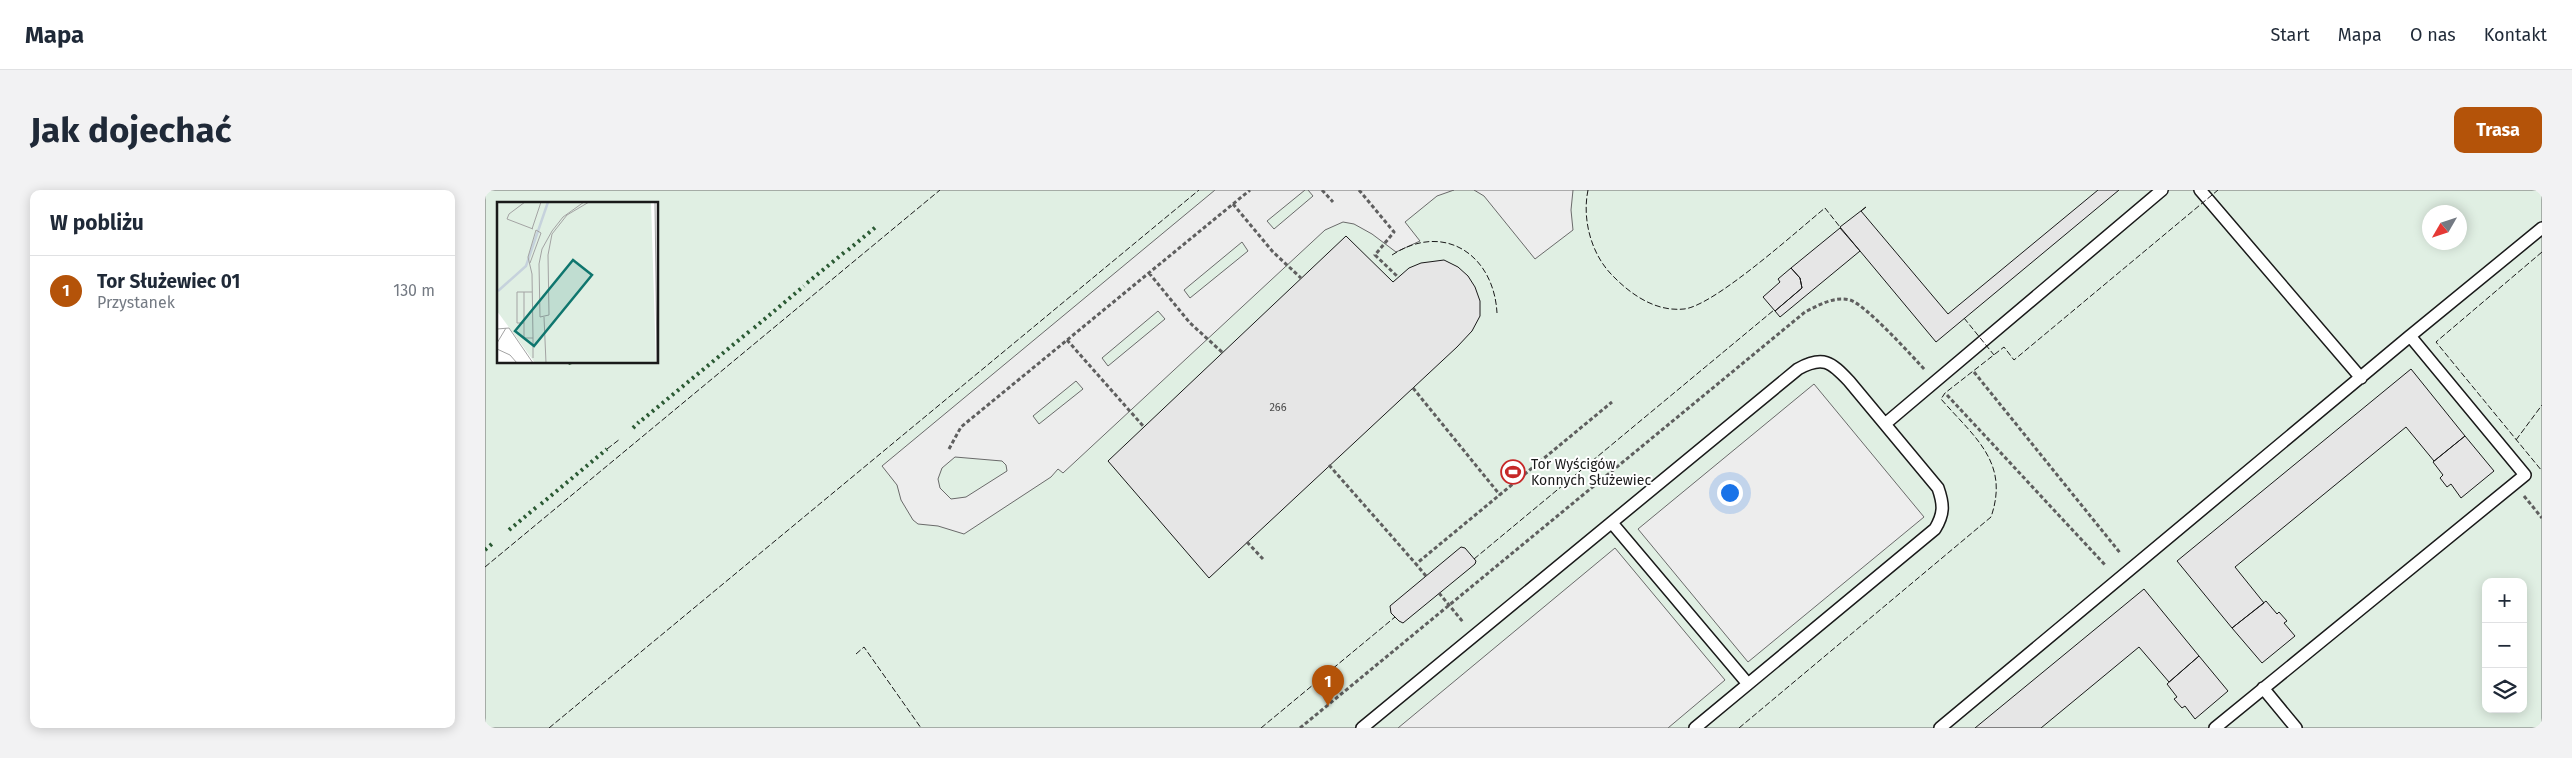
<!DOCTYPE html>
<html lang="pl">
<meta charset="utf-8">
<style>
:root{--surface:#fff;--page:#f2f2f3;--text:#1f2937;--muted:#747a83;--line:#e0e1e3;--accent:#b45309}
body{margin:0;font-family:"Fira Sans",sans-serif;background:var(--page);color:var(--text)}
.controls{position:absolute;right:15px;bottom:15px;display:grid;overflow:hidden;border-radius:10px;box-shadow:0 2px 12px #0003}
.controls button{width:45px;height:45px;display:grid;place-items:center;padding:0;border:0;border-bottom:1px solid var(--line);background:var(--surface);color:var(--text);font:25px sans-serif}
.compass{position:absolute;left:1937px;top:15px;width:45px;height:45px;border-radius:50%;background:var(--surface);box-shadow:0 2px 12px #0003;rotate:231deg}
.you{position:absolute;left:1244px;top:302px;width:18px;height:18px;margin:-12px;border:4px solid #fff;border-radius:50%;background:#1a73e8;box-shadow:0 0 0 8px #1a73e833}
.badge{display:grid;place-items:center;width:32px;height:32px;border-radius:50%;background:var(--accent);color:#fff;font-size:16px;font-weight:700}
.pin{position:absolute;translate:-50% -41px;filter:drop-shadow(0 1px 2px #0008)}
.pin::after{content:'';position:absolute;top:26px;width:18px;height:15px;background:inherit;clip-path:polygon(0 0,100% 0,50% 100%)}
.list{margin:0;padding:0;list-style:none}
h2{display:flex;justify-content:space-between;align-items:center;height:65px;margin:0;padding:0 20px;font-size:21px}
h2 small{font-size:16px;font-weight:400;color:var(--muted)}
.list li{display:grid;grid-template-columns:32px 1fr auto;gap:15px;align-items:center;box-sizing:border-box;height:70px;padding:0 20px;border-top:1px solid var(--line)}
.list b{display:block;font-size:19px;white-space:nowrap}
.list p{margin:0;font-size:16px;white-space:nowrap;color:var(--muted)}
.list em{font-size:16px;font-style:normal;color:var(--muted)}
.icon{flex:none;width:28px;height:28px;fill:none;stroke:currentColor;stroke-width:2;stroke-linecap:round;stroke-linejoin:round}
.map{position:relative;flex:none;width:2057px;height:538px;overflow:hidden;border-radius:10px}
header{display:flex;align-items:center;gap:30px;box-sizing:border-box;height:70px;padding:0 25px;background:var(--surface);border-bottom:1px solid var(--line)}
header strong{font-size:24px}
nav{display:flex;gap:28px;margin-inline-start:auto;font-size:18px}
.intro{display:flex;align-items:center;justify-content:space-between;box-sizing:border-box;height:120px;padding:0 30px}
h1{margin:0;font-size:35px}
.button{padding:12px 22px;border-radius:10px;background:var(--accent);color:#fff;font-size:18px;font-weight:700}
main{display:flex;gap:30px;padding:0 30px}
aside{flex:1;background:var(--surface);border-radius:10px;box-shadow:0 2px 12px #0003}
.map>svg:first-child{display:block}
.green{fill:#e0efe3;stroke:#6a6a6a;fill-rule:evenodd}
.parking{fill:#ededed;stroke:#6a6a6a;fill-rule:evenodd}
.building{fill:#e6e6e6;stroke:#1a1a1a}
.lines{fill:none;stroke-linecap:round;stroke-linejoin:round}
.service-casing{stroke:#1a1a1a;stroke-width:14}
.path{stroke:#5f5f5f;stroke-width:3;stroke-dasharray:4 2.5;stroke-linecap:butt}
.service{stroke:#fff;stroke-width:11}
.hedge{stroke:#2b5a34;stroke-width:4;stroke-dasharray:2.5 4;stroke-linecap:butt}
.fence{stroke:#1a1a1a;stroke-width:1;stroke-dasharray:6 2.5;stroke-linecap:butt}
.labels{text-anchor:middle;stroke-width:4;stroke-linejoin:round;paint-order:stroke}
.number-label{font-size:11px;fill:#4d4d4d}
.poi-label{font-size:14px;fill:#1a1a1a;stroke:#fff;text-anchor:start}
.inset-river{fill:none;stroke:#c6d2dc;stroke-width:2.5}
.inset-road{fill:none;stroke:#a3a3a3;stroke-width:1}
.view{fill:#0f766e;fill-opacity:0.15;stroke:#0f766e;stroke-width:2.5}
.inset-edge{fill:none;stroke:#1a1a1a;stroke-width:2.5}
</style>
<header>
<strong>Mapa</strong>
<nav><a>Start</a><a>Mapa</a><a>O nas</a><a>Kontakt</a></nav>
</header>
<div class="intro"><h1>Jak dojechać</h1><a class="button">Trasa</a></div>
<main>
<aside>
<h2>W pobliżu<small></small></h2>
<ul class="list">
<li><span class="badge">1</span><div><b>Tor Służewiec 01</b><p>Przystanek</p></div><em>130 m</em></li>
</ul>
</aside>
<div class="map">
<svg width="2057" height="538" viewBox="0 0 2057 538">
<rect width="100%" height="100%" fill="#fff"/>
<!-- green -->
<path class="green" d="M0 0H2057V538H0ZM14 14H172V172H14ZM1944 22H1974V52H1944ZM2001 392H2038V519H2001Z"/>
<!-- parking -->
<path class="parking" d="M730 0H820L782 31 789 39 828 6 823 0H969L952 6 920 32 935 51 911 62 887 44 869 34 858 32 840 40 578 283 573 279 566 287 479 344 453 336 433 334 428 330 416 310 412 295 397 276ZM757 52 763 61 705 108 699 100ZM673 121 680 129 623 176 617 168ZM591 191 598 199 554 234 548 226ZM470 267 517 271 521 275 522 281 481 307 466 309 455 298 453 289 457 278Z
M989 0H1088L1086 20 1088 40 1050 69 999 6Z
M1329 194 1439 327 1263 472 1153 339Z
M1130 358 1240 490 1183 538H913Z"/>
<!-- building -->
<path class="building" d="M1613 0H1634L1451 152 1355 37 1381 17 1376 21 1463 124Z
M1355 38 1375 61 1295 127 1290 121 1317 98 1315 88 1306 78Z
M861 46 908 92 924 78 936 73 959 70 973 77 983 86 990 97 995 111V126L987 141 972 157 724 388 623 271Z
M1306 78 1315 88 1317 98 1290 121 1278 107 1295 92 1293 89Z
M1926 179 1980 246 1949 271 1921 237 1750 377 1779 413 1747 438 1692 371Z
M1980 246 2009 281 1976 308 1966 294 1962 297 1955 288 1958 285 1948 272Z
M976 357 980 358 991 371 990 374 918 433 914 431 906 423 905 416Z
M1659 399 1714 466 1684 492 1654 457 1556 538H1490Z
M1781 411 1792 424 1794 422 1802 431 1799 433 1810 446 1777 473 1747 438Z
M1714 466 1743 501 1710 529 1700 516 1697 518 1689 509 1692 507 1682 494Z"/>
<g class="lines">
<!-- service casing -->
<g class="service-casing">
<path id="service" d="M1715 0 1876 188
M1925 146 2057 38
M1400 234 1677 0
M1127 333 1263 494
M1778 498 1811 538
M877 538 1313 179C1338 165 1346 172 1364 191L1453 298C1459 315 1459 324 1450 339L1210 538
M1455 538 1925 146 2040 285 1730 538"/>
</g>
<!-- path -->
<path class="path" d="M837 0 848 12
M874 0 909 42 890 65 913 87
M748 14 788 62 816 88
M664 83 705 133 738 163
M582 150 659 237
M1489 182 1636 364
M928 198 1015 305
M1462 205 1621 376
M464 259 476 237 765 0
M844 275 931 374
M2039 306 2057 328
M762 352 778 369
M941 386 931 374 1127 212
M954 403 978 432
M815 538 1320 122C1334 115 1349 106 1365 110 1381 115 1427 166 1440 180"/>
<!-- service -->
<use href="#service" class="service"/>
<!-- hedge -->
<path class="hedge" d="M363 60 392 36
M322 93 361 61
M269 138 319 96
M85 172 86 175
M157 230 266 140
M148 238 154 232
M56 314 122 259
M24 340 54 315
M0 360 8 353"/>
<!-- fence -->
<path class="fence" d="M1103 0C1097 29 1106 63 1126 84 1145 104 1170 122 1199 119 1229 116 1313 40 1340 18L1355 37
M2057 62 1951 152 2057 281
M907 65C959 31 1009 65 1012 123
M1479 128 1509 165
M2031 250 2057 215
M122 259 135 249
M989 369 1289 120
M0 377 455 0
M371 464 379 457 436 538
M64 538 714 0
M776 538 910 427
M1254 538 1506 327C1525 272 1489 247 1456 209L1460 203 1519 157 1529 170 1733 0"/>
</g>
<!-- icons -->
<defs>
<g id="stadium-ring" transform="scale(1.25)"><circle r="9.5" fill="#fff" stroke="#c62828" stroke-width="1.5"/><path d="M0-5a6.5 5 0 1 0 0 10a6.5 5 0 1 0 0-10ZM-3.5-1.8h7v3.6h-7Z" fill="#c62828"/></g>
</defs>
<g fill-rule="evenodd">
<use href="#stadium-ring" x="1028" y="282"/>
</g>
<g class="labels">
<!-- number labels -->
<g class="number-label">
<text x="793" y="221">266</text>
</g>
<!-- poi labels -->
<g class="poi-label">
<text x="1046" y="279">Tor Wyścigów<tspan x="1046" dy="16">Konnych Służewiec</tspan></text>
</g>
</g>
<!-- overview -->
<g transform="translate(12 12)">
<rect width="161" height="161" fill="#fff"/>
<path d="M0 0H154L159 161H38L0 109Z" fill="#e0efe3"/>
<path class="inset-river" d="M1 89 29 64 51 0"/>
<path class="inset-road" d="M28 0 12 12 10 17 36 27M87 0 66 15 55 29 45 47 42 62 43 115 52 113 51 53 55 32 70 13 92 0M158 0 160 161M35 27 44 0M33 61 44 31 39 28M27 90H20V121H27M35 90H27V136H36L35 72 31 55 39 28M47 115 49 161M0 127 12 126 36 161M36 136V156M0 141 9 126M0 147 13 153 20 161"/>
<path class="view" d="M76 58 95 73 37 144 18 129Z"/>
<rect width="161" height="161" class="inset-edge"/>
</g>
</svg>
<div class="controls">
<button>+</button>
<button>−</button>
<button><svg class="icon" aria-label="layers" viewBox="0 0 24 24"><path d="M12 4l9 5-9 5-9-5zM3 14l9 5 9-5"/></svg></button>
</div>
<svg class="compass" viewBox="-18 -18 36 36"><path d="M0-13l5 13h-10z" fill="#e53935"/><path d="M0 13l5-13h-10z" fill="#747a83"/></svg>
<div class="you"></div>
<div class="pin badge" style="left:843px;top:516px">1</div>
</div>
</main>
